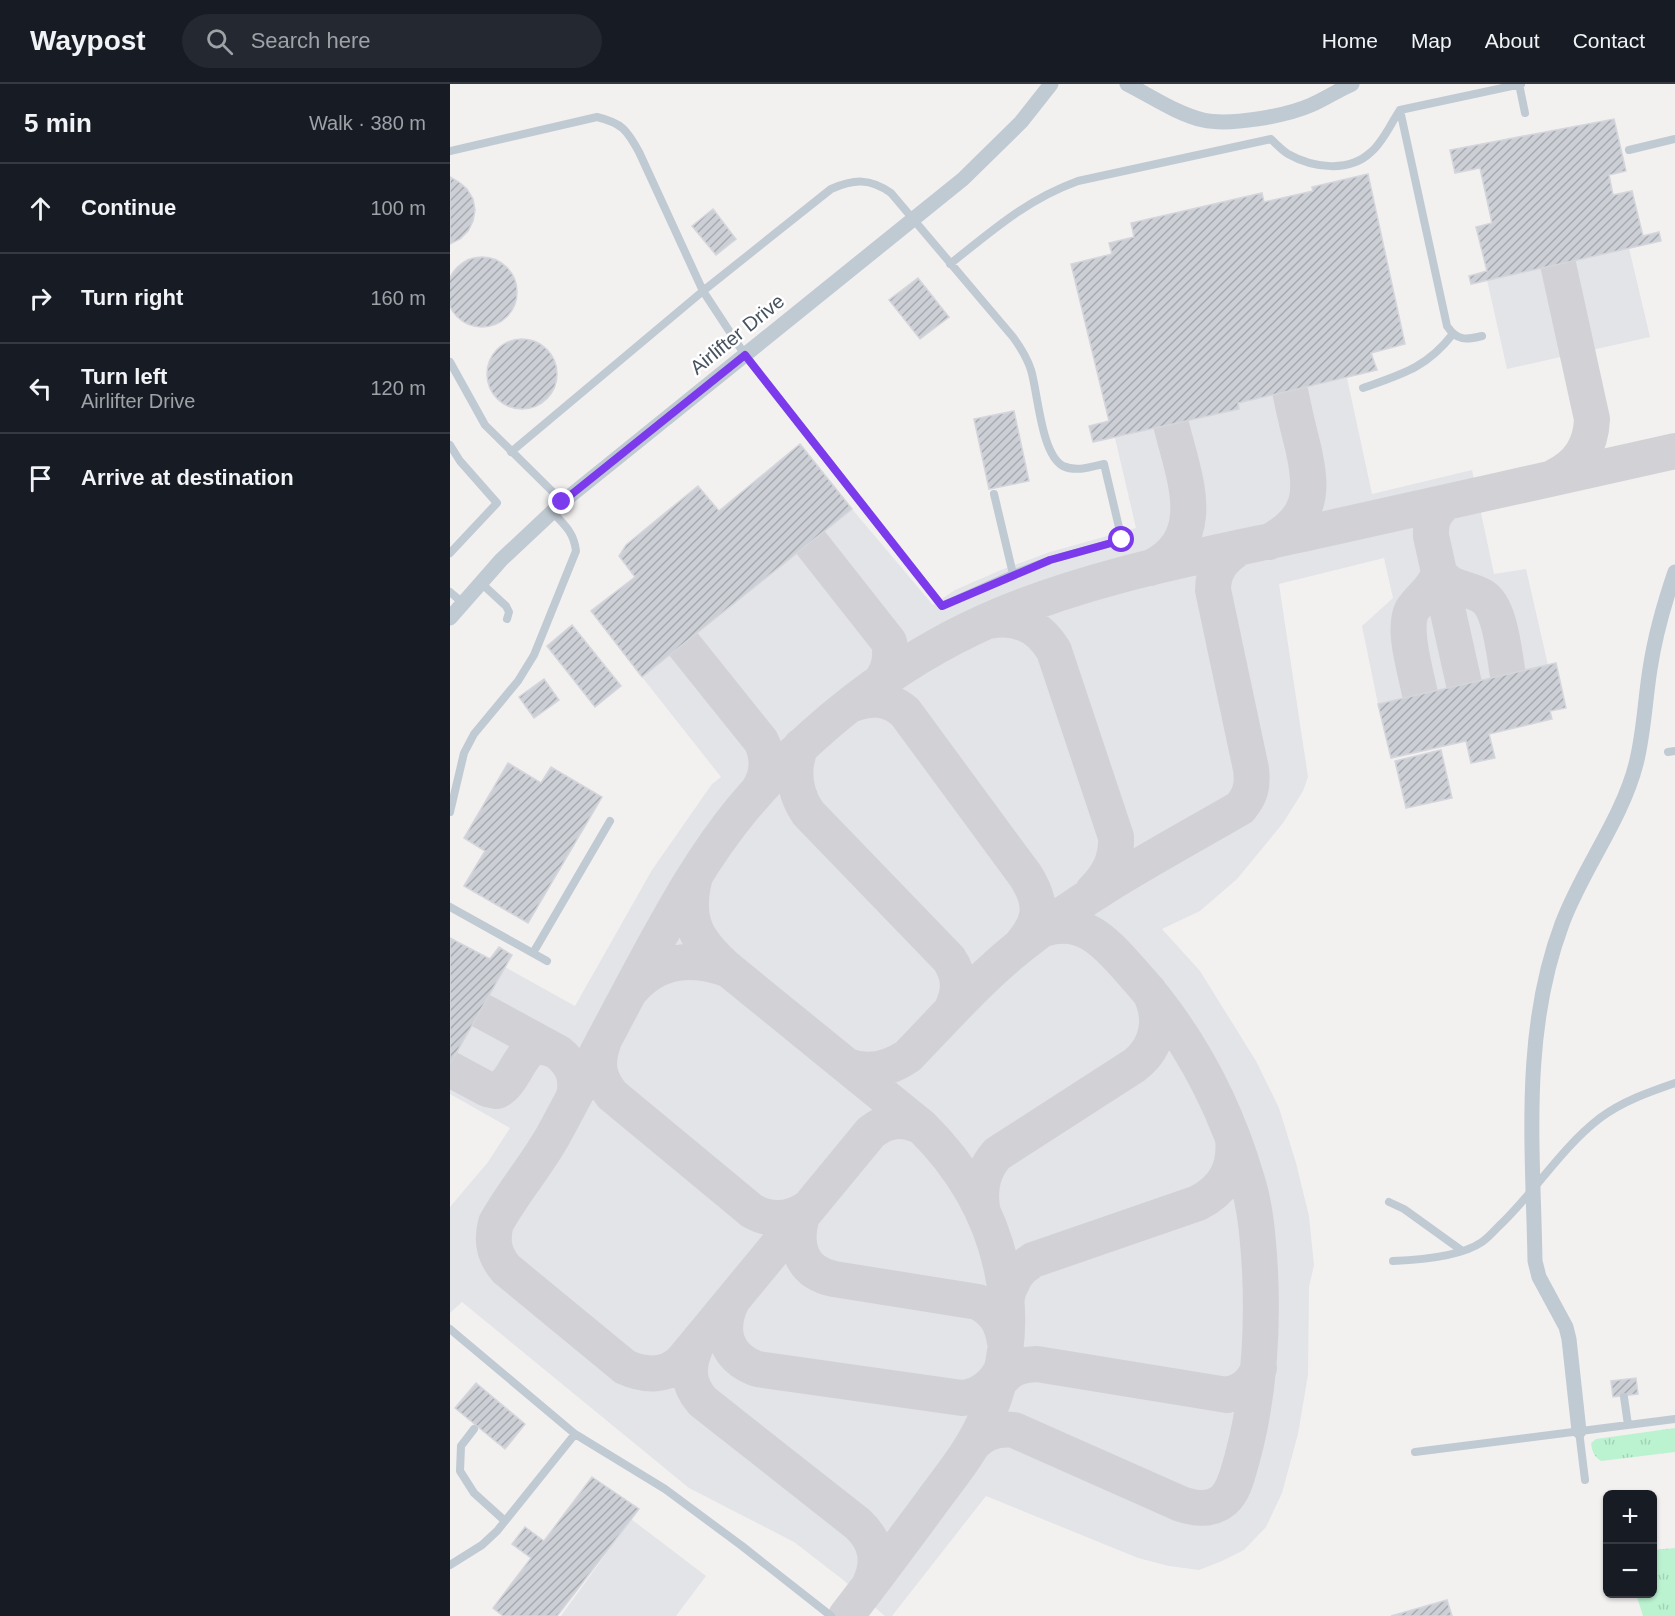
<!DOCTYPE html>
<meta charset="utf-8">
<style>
:root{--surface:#171b24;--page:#242831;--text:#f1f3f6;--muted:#9ea1a6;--line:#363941}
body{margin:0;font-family:Helvetica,sans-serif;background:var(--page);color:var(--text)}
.controls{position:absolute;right:18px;bottom:18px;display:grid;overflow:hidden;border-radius:9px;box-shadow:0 2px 4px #0004}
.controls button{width:54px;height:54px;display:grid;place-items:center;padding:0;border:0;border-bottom:2px solid var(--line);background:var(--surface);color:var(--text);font:30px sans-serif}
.stop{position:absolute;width:18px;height:18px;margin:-14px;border:4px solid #7c3aed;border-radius:50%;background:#fff}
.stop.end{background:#7c3aed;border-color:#fff;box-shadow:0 2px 6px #0008}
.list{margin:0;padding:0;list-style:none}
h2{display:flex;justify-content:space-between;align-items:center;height:78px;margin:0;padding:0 24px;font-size:26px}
h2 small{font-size:20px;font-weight:400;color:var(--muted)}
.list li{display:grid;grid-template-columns:39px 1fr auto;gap:18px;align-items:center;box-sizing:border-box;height:90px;padding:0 24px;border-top:2px solid var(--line)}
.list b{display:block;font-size:22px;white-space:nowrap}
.list p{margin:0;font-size:20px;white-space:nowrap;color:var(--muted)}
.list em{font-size:20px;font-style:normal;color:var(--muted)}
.icon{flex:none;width:33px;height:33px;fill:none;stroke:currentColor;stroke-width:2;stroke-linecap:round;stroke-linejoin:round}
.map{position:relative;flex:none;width:1225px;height:1532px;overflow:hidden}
header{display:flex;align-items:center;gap:36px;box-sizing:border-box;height:84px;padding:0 30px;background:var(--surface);border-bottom:2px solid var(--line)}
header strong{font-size:28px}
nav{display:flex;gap:33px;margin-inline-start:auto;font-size:21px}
.search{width:420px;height:54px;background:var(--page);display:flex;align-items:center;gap:15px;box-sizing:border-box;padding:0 21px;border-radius:33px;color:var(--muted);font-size:22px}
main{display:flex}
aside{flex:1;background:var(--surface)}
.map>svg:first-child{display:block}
.airport{fill:#e2e4e8}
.grass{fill:url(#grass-tufts)}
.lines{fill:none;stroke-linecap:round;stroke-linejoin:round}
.taxiway{stroke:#d2d2d6;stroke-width:36}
.building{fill:url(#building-hatch);stroke:#d4d6dc;stroke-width:1.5}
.service{stroke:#c0cad3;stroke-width:8}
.minor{stroke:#c0cad3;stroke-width:15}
.route{stroke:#7c3aed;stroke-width:8}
.labels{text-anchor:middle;stroke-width:5;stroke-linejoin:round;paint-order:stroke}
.street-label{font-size:20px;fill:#46535f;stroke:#fff}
</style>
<header>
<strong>Waypost</strong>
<div class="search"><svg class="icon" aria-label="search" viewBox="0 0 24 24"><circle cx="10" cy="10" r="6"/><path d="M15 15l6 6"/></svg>Search here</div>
<nav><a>Home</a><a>Map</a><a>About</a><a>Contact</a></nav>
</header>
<main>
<aside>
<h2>5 min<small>Walk · 380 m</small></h2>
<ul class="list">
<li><svg class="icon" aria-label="ahead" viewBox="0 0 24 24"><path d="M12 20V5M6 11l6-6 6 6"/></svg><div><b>Continue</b></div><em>100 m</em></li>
<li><svg class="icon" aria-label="right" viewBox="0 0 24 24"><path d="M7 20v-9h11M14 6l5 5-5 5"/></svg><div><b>Turn right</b></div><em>160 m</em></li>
<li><svg class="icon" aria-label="left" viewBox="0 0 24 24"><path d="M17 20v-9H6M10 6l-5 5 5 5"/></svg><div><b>Turn left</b><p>Airlifter Drive</p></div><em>120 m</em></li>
<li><svg class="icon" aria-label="arrive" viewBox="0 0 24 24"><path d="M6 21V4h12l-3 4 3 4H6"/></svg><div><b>Arrive at destination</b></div></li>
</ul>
</aside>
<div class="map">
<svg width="1225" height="1532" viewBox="0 0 1225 1532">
<defs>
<pattern id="grass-tufts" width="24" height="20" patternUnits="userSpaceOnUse" patternTransform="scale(1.5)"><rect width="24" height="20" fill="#bbf3d1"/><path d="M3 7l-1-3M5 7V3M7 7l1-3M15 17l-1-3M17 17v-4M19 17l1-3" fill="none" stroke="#a2d2b6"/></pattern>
<pattern id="building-hatch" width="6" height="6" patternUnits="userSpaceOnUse" patternTransform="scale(1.5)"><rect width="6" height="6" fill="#cccfd5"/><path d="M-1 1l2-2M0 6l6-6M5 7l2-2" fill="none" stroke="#a7abb0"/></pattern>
</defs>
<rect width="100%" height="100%" fill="#f3f0f0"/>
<!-- airport -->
<path class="airport" d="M1179 164 1200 253 1057 285 1037 196Z
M897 294 922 410 1022 386 1044 490 1076 485 1098 581 928 620 912 542 943 514 934 474 829 500 858 693 853 707 833 739 787 795 750 827 712 845 750 887 806 977 829 1024 846 1079 859 1132 864 1181 859 1203 858 1291 848 1350 832 1409 816 1443 794 1466 772 1477 749 1486 719 1482 688 1474 536 1412 442 1532H435L392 1495 344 1458 239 1404 12 1218 0 1229V1123L38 1078 60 1044 0 1010V980L55 883 125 922 202 786 262 700 271 693 192 593 402 425 483 521 505 506 551 486 600 468 686 444 665 354 789 325 788 319Z
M181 1435 256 1492 226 1532H111Z"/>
<!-- grass -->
<path class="grass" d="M1225 1344V1368L1151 1377C1144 1372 1142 1368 1141 1359L1146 1355Z
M1225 1464V1532H1193L1186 1510H1202L1203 1466Z"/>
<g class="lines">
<!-- taxiway -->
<path class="taxiway" d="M1104 393C1129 381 1141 362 1142 335L1108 180
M997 418C985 427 980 436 981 452L1014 600
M819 458C863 434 863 407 853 363 848 344 844 326 840 307
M361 459 439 558C442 573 440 586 430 598
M700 484C762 454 733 391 721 340
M989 488C999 506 1017 503 1032 512 1051 523 1054 570 1058 591
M539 537C567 531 590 543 604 567L666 753C667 775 659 791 643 807
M234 561 311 657C319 673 319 689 309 705
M970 610C966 588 952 546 962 526 971 512 985 505 989 488
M400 621C420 613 438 613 455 628L575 791C593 819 592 836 571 861
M351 662C341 686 344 708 358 729L499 875C511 893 510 908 501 927
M245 792C233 837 247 858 279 886L472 1043C552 1122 582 1234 534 1339 521 1368 500 1393 481 1419 453 1457 425 1495 396 1532
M182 905C208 875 244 872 279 886
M30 926 109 969C123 981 128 994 124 1012
M153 959C146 979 148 994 162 1011L302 1127C321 1138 341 1136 359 1123
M397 982C419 990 439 985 458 972 494 935 529 895 569 863 637 808 714 768 790 724 801 711 803 701 801 685L763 506C763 485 774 473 791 463
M0 985 37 1005 47 1007C68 997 70 955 98 964
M472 1043C452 1034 438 1035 421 1048L233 1276C217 1293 195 1292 175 1283L56 1185C44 1171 41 1157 46 1139 63 1108 87 1081 104 1050 135 993 165 934 196 877 225 824 254 771 293 724 359 646 443 579 537 537 642 490 759 471 871 446 989 420 1107 393 1225 367
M532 1124C529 1103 533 1086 547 1070L685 981C709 962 713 933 699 907
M353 1129C343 1159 349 1188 384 1195L528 1218C545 1227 552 1239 555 1258
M282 1217C268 1246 275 1273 307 1285L512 1314C530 1312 544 1301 552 1285
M556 1217 559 1205 566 1191 572 1184 583 1176 748 1119C775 1105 786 1084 783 1054
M246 1262C237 1283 237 1299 252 1317L408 1440C428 1459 430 1479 419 1502
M548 1300C558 1285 569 1281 587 1280L777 1311C793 1307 802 1300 809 1284
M524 1359C535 1348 548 1344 564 1346L731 1420C746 1425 761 1427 774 1416 785 1406 788 1388 792 1375 809 1313 813 1250 810 1186 808 1155 806 1125 797 1096 774 1018 736 947 681 887 657 860 634 832 594 845"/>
</g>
<!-- building -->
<path class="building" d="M1164 35 1176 87 1159 91 1163 111 1182 107 1193 152 1209 148 1211 157 1021 200 1019 192 1037 187 1026 143 1042 139 1030 84 1005 89 1000 66Z
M918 90 955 260 921 269 927 286 788 319 789 325 643 358 639 342 659 337 621 180 662 170 659 159 684 153 681 139 812 109 814 118 863 107 862 103Z
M0 93 9 98 17 105 23 115 25 126 23 137 18 147 10 155 0 160Z
M263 125 286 155 266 171 242 142Z
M-3 208a35 35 0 1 1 70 0a35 35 0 1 1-70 0Z
M468 194 499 233 470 255 439 216Z
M37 290a35 35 0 1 1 70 0a35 35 0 1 1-70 0Z
M564 327 579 397 539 405 524 335Z
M350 360 402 425 192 593 141 527 185 493 169 472 176 461 248 402 269 427Z
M122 541 171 602 145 623 97 562Z
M1106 579 1116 624 1100 627 1102 635 1039 650 1045 674 1021 679 1016 657 941 674 928 620Z
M94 595 109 616 84 634 69 613Z
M991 666 1002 714 956 724 945 677Z
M58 679 91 699 101 683 152 713 78 839 14 802 35 767 14 754Z
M0 854 40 875 49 863 62 871 0 980Z
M1186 1294 1188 1310 1163 1313 1161 1297Z
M26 1299 75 1340 55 1365 5 1324Z
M142 1393 189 1425 107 1532H53L43 1524 81 1474 62 1460 75 1443 94 1457Z
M997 1516 1002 1532H941Z"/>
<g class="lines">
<!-- service -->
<path class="service" d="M1069 0 1075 29
M950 26 997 242C1007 257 1016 256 1032 252
M1179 66 1225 55
M0 67 147 33C172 39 177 46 189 68L253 207 295 271 492 522 563 490
M500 180C543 146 576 116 628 97L821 55C826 60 832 66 838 70 863 84 899 89 921 68 933 58 941 39 950 26L1071 0
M0 278 35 341 113 418
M913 304C952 290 976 284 1002 251
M0 361 10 377 47 419 0 469
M61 368 253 207 381 105C404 95 420 94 441 109L563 253C571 264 577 273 581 286 588 309 591 370 613 382 626 388 641 383 654 380L672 456 600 476 563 490 544 410
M31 499 56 522 59 528 57 535
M0 508 13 519
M1218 668 1225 667
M0 728 14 669 24 650 68 597 84 571 126 467C124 449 115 441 102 428
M0 823 97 877
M83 869 160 737
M939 1118 954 1125 1011 1166
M943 1177C969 1176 1010 1173 1032 1158 1039 1153 1044 1147 1049 1142 1085 1108 1111 1064 1150 1034 1173 1017 1199 1008 1225 999
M0 1245 125 1350
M1174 1313 1178 1341
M24 1345 11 1362 10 1387 24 1409 55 1437
M1129 1347 1135 1396
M965 1368 1225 1335
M0 1481 32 1461 47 1447 125 1350 215 1405 292 1462 381 1532"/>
<!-- minor -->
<path class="minor" d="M677 0C701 12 727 30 753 36 780 42 836 32 861 21 875 15 888 6 902 0
M0 534 51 476 115 416 513 95 571 38 601 0
M1129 1347 1119 1255 1116 1243 1089 1193 1085 1177C1083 1063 1071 949 1112 840 1132 786 1172 735 1186 680 1194 649 1195 616 1200 585 1205 552 1214 520 1225 488"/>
</g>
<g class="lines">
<!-- route -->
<path class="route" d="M112 418 295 271 492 522 600 476 672 456"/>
</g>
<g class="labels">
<!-- street labels -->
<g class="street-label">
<text transform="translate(287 250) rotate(-39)" y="7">Airlifter Drive</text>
</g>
</g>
</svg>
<div class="controls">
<button>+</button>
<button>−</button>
</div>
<div class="stop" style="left:672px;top:456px"></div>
<div class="stop end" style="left:112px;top:418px"></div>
</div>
</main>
